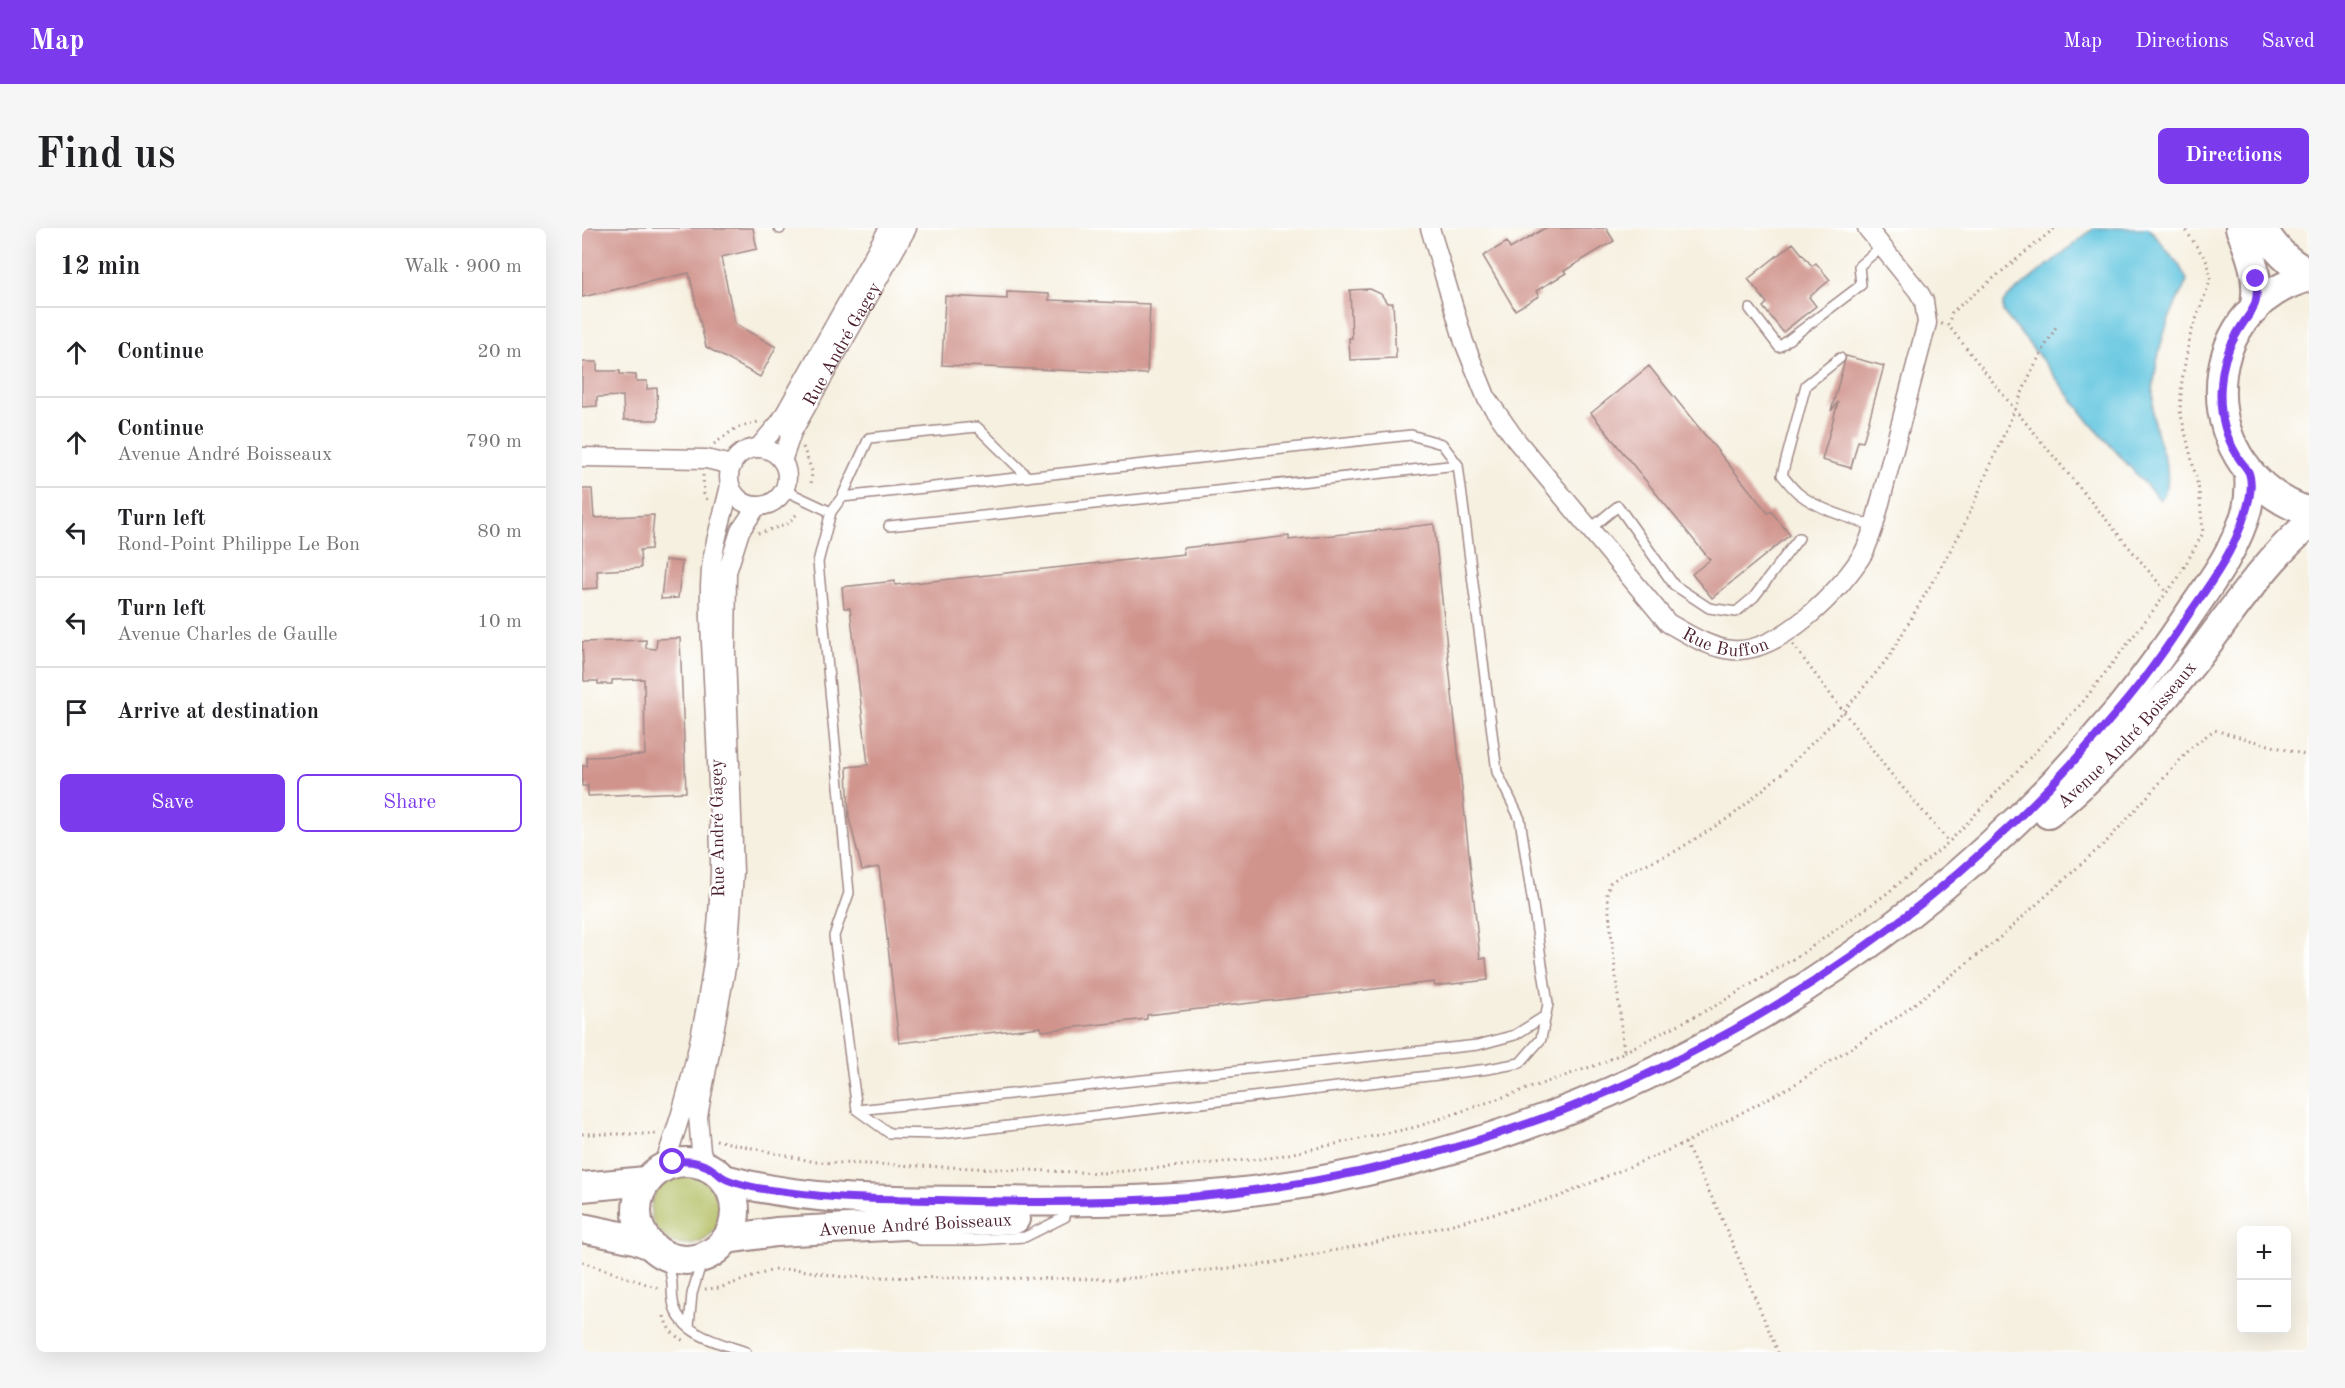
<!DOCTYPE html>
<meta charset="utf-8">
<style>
:root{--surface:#fff;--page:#f6f6f6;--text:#202124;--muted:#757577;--line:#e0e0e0;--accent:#7c3aed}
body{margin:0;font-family:"Old Standard TT",serif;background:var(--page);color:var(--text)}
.controls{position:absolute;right:18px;bottom:18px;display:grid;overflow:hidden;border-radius:9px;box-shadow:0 6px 24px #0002}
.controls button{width:54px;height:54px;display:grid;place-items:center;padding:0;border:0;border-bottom:2px solid var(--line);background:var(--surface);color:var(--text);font:30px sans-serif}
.stop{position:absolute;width:18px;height:18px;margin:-14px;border:4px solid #7c3aed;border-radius:50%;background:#fff}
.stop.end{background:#7c3aed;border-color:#fff;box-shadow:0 2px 6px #0008}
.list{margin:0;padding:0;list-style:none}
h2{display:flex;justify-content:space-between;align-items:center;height:78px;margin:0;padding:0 24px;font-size:26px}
h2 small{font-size:20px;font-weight:400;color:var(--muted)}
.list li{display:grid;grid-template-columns:39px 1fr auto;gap:18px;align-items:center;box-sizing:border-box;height:90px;padding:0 24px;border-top:2px solid var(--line)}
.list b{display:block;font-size:22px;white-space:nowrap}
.list p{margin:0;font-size:20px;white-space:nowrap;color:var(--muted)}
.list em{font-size:20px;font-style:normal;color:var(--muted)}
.actions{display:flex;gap:12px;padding:18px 24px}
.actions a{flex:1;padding:14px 0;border:2px solid var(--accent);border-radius:9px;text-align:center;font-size:21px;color:var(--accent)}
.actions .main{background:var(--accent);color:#fff}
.icon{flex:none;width:33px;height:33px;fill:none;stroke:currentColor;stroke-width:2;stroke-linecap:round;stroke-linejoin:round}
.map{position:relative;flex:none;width:1727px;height:1124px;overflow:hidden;border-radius:9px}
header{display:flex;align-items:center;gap:36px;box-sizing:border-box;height:84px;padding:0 30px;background:var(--accent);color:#fff}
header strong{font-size:28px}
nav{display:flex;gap:33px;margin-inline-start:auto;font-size:21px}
.intro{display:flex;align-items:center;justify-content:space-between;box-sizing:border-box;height:144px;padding:0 36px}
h1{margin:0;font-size:42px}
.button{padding:15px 27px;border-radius:9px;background:var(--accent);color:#fff;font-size:21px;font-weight:700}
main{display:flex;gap:36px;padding:0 36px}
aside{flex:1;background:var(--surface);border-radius:9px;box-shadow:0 6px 24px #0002}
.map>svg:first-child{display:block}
.green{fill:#b0bb5d;stroke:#7d6d44;stroke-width:1.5}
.water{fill:#61c5df;stroke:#567285;stroke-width:1.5}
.building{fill:#d0948d}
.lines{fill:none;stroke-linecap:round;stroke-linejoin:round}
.lane-casing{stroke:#a08886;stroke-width:12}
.street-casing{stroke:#a08886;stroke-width:21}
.primary-casing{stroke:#a08886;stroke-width:32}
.path{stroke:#a08886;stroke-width:3;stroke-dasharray:1.5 4.5;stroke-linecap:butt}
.lane{stroke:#fff;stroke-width:9}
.street{stroke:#fff;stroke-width:18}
.primary{stroke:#fff;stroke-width:28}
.route{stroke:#7c3aed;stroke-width:8}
.labels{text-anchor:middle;stroke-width:4.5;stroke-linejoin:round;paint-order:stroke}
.street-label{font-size:18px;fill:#4a1f2b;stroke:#fff}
</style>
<header>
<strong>Map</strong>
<nav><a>Map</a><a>Directions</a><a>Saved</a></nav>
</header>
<div class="intro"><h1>Find us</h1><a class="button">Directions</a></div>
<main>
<aside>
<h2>12 min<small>Walk · 900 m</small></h2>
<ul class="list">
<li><svg class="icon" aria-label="ahead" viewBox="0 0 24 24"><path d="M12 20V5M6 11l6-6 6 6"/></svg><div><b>Continue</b></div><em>20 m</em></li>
<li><svg class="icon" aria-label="ahead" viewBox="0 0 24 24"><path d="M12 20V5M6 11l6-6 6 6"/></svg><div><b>Continue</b><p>Avenue André Boisseaux</p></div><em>790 m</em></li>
<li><svg class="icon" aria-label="left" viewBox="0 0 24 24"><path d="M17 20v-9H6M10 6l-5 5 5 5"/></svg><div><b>Turn left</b><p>Rond-Point Philippe Le Bon</p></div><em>80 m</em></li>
<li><svg class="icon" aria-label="left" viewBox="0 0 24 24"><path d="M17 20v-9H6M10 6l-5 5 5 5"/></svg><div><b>Turn left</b><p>Avenue Charles de Gaulle</p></div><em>10 m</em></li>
<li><svg class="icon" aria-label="arrive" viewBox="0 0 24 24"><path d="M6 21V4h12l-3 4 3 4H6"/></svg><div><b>Arrive at destination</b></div></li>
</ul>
<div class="actions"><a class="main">Save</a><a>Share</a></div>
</aside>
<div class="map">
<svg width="1727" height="1124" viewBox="0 0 1727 1124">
<rect width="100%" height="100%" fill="#fff"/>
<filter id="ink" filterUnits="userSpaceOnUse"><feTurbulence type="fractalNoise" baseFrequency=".0167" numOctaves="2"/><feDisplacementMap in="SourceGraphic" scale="12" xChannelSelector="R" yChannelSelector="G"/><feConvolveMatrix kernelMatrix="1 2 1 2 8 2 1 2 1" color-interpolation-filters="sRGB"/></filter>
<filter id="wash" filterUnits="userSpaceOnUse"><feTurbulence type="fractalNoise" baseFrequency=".008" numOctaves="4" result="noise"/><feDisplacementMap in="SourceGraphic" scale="24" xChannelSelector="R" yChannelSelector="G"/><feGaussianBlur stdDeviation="1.35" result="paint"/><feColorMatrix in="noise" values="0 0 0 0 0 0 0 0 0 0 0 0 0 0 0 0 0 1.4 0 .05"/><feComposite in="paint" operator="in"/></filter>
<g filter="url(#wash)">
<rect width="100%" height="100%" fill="#f6f0e0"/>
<!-- green -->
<path class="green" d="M69 982a35 35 0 1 1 70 0a35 35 0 1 1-70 0Z"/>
<!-- water -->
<path class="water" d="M1512 0H1567L1597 37 1605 52C1602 61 1597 68 1593 77 1578 109 1567 158 1572 194 1575 218 1597 250 1578 272L1509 196 1461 133 1421 84V75L1426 69Z"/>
<g id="blocks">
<!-- building -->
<path class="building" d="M0 0H171L175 21 139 29 153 96 194 119 178 149 124 119 107 45 0 69Z
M963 0H1024L1032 13 982 43 984 45 954 63 957 68 933 82 901 28 925 14 928 21Z
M1211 15 1230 38 1234 35 1248 52 1227 69 1234 78 1201 104 1181 79 1185 75 1166 51Z
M788 61 799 66 805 75H811L814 130 768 132 767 110H770L768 62Z
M425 64 467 66V72L568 76 565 146 360 137 363 68 425 71Z
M1264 128 1302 138 1281 214 1276 213 1269 240 1240 232 1256 174 1249 183Z
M0 134H15V143H38V146L54 147V153H65V161L75 160 76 192H42L41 168 15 169V178L0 179Z
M1067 138 1186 285 1189 283 1208 307 1130 370 1110 346 1128 332 1009 185Z
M0 261H10L12 290 72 287 69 321 58 322 59 340 15 343 16 360 0 361Z
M852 296 898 730H904L906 752 853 758 852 754 565 787V791L460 803 459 799 317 815 297 639 280 642 267 590 265 539 286 537 268 380H262L260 359 313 353V357L602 326 601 320 707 308V312Z
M83 332 100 334 96 370 79 371Z
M98 410 104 564 6 568V558H0V538H5V529L63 527 62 451 30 452V456H16V453H2L0 414 64 412V420L74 421 75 411Z"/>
</g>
</g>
<g filter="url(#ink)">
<use href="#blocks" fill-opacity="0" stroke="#a08886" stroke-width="1.5"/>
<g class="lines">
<!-- lane casing -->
<g class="lane-casing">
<path id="lane" d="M197 0 198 1
M1168 81 1197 119 1279 57 1277 38 1300 18
M1258 130 1224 157 1200 247C1205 253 1210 260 1216 265 1237 282 1267 290 1292 298
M829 207 860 216 876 237 915 544 938 591 966 776 959 811 938 835 906 841 359 906 307 905 275 882 252 708 267 665 236 334 249 284 260 269Z
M202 262 249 284
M260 269 287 210 395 199 446 249
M307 298 876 237
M1008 301 1036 278 1092 357 1127 380 1154 384 1172 369 1217 310
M275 882 896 817 933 807 963 788
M325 1006 338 1012H394L443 1009 483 989
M82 1027C86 1036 89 1045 90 1055 90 1062 90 1071 92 1078 101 1108 139 1115 164 1124
M107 1098 110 1066 121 1029"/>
</g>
<!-- street casing -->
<g class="street-casing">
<g id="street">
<path id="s1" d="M848 0 882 114 905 171 934 212 1086 395C1106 406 1127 420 1150 422 1197 426 1260 362 1282 324 1286 316 1289 307 1292 298L1345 95 1342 73 1336 63 1285 0"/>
<circle cx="176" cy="249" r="29"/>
<path d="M176 220 199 193 307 0"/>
<path d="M0 229 124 231 150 237"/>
<path id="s2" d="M200 233 210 204 325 0"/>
<path d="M125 937 119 924 116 888 146 729 152 644 144 426 145 344 158 303 175 278"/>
<path d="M81 939C114 852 137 734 138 641 138 577 134 514 131 450 129 414 126 378 129 341 132 312 142 286 148 257"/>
</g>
</g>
<!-- primary casing -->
<g class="primary-casing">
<g id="primary">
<path d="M1658 0C1669 27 1679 52 1672 82"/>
<path d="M1680 0C1693 21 1705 34 1727 45"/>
<path d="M1727 49C1608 81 1611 246 1727 284"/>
<path id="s3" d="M1466 586C1521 541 1570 487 1613 432 1649 385 1682 334 1727 296"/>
<circle cx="104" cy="983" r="49"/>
<path d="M142 951C230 976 325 972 415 973 528 975 641 972 752 950 1058 890 1339 721 1538 481 1563 450 1586 418 1608 385 1630 353 1655 319 1665 281 1668 268 1668 258 1667 245"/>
<path d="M0 959 64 953"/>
<path d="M0 1000 53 1011 68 1017"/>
<path id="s4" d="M145 1011 194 1004 433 991"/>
</g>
</g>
<!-- path -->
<path class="path" d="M1359 96 1366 97 1434 183 1585 365
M1366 97 1370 84 1473 0
M132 216 154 200 176 194
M221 219 230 243 229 258
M121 247 122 266 127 275
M176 305 204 297 216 285
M1211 417 1305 541 1367 614
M1042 824 1133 778 1218 727 1303 667 1367 614 1500 475 1596 350 1621 305 1617 262 1598 183 1600 152 1608 108 1628 53 1627 40 1624 32 1602 0
M0 906H77
M134 912 233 934 521 945 688 930 834 899 1023 834 1042 824 1025 666 1028 655 1039 647 1094 623 1151 587 1199 546 1261 484 1307 429 1380 302 1451 140 1475 97
M1103 915 1137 984 1196 1124
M0 1034 79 1061
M123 1061 137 1060 191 1042 213 1041 261 1049 540 1051 686 1036 824 1008 976 969 1103 915 1215 855 1314 790 1414 713 1526 612 1610 519 1632 502 1727 528
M82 1088C85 1101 92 1108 104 1114"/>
<!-- lane -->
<use href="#lane" class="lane"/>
<!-- street -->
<use href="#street" class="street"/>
<!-- primary -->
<use href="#primary" class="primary"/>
</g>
</g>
<g class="lines" filter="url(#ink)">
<!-- route -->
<path class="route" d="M91 934C106 932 119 933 131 942 142 949 136 948 149 953 174 962 204 964 231 967 273 972 315 971 357 972 441 975 525 975 608 969 970 939 1309 758 1539 479 1564 450 1586 418 1607 386 1629 355 1652 323 1663 286 1667 274 1671 256 1667 245 1664 238 1658 234 1655 227 1642 206 1637 181 1639 157 1640 140 1645 122 1654 107 1667 83 1678 82 1674 51"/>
</g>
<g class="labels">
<!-- street labels -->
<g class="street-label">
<text dy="6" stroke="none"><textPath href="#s2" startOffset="132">Rue André Gagey</textPath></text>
<text dy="6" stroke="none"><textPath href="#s1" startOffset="531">Rue Buffon</textPath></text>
<text dy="6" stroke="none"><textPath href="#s3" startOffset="112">Avenue André Boisseaux</textPath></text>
<text transform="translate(135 600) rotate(-91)" y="6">Rue André Gagey</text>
<text dy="6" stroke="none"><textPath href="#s4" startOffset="189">Avenue André Boisseaux</textPath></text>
</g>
</g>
</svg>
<div class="controls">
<button>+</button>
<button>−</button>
</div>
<div class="stop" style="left:91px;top:934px"></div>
<div class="stop end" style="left:1674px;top:51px"></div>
</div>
</main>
